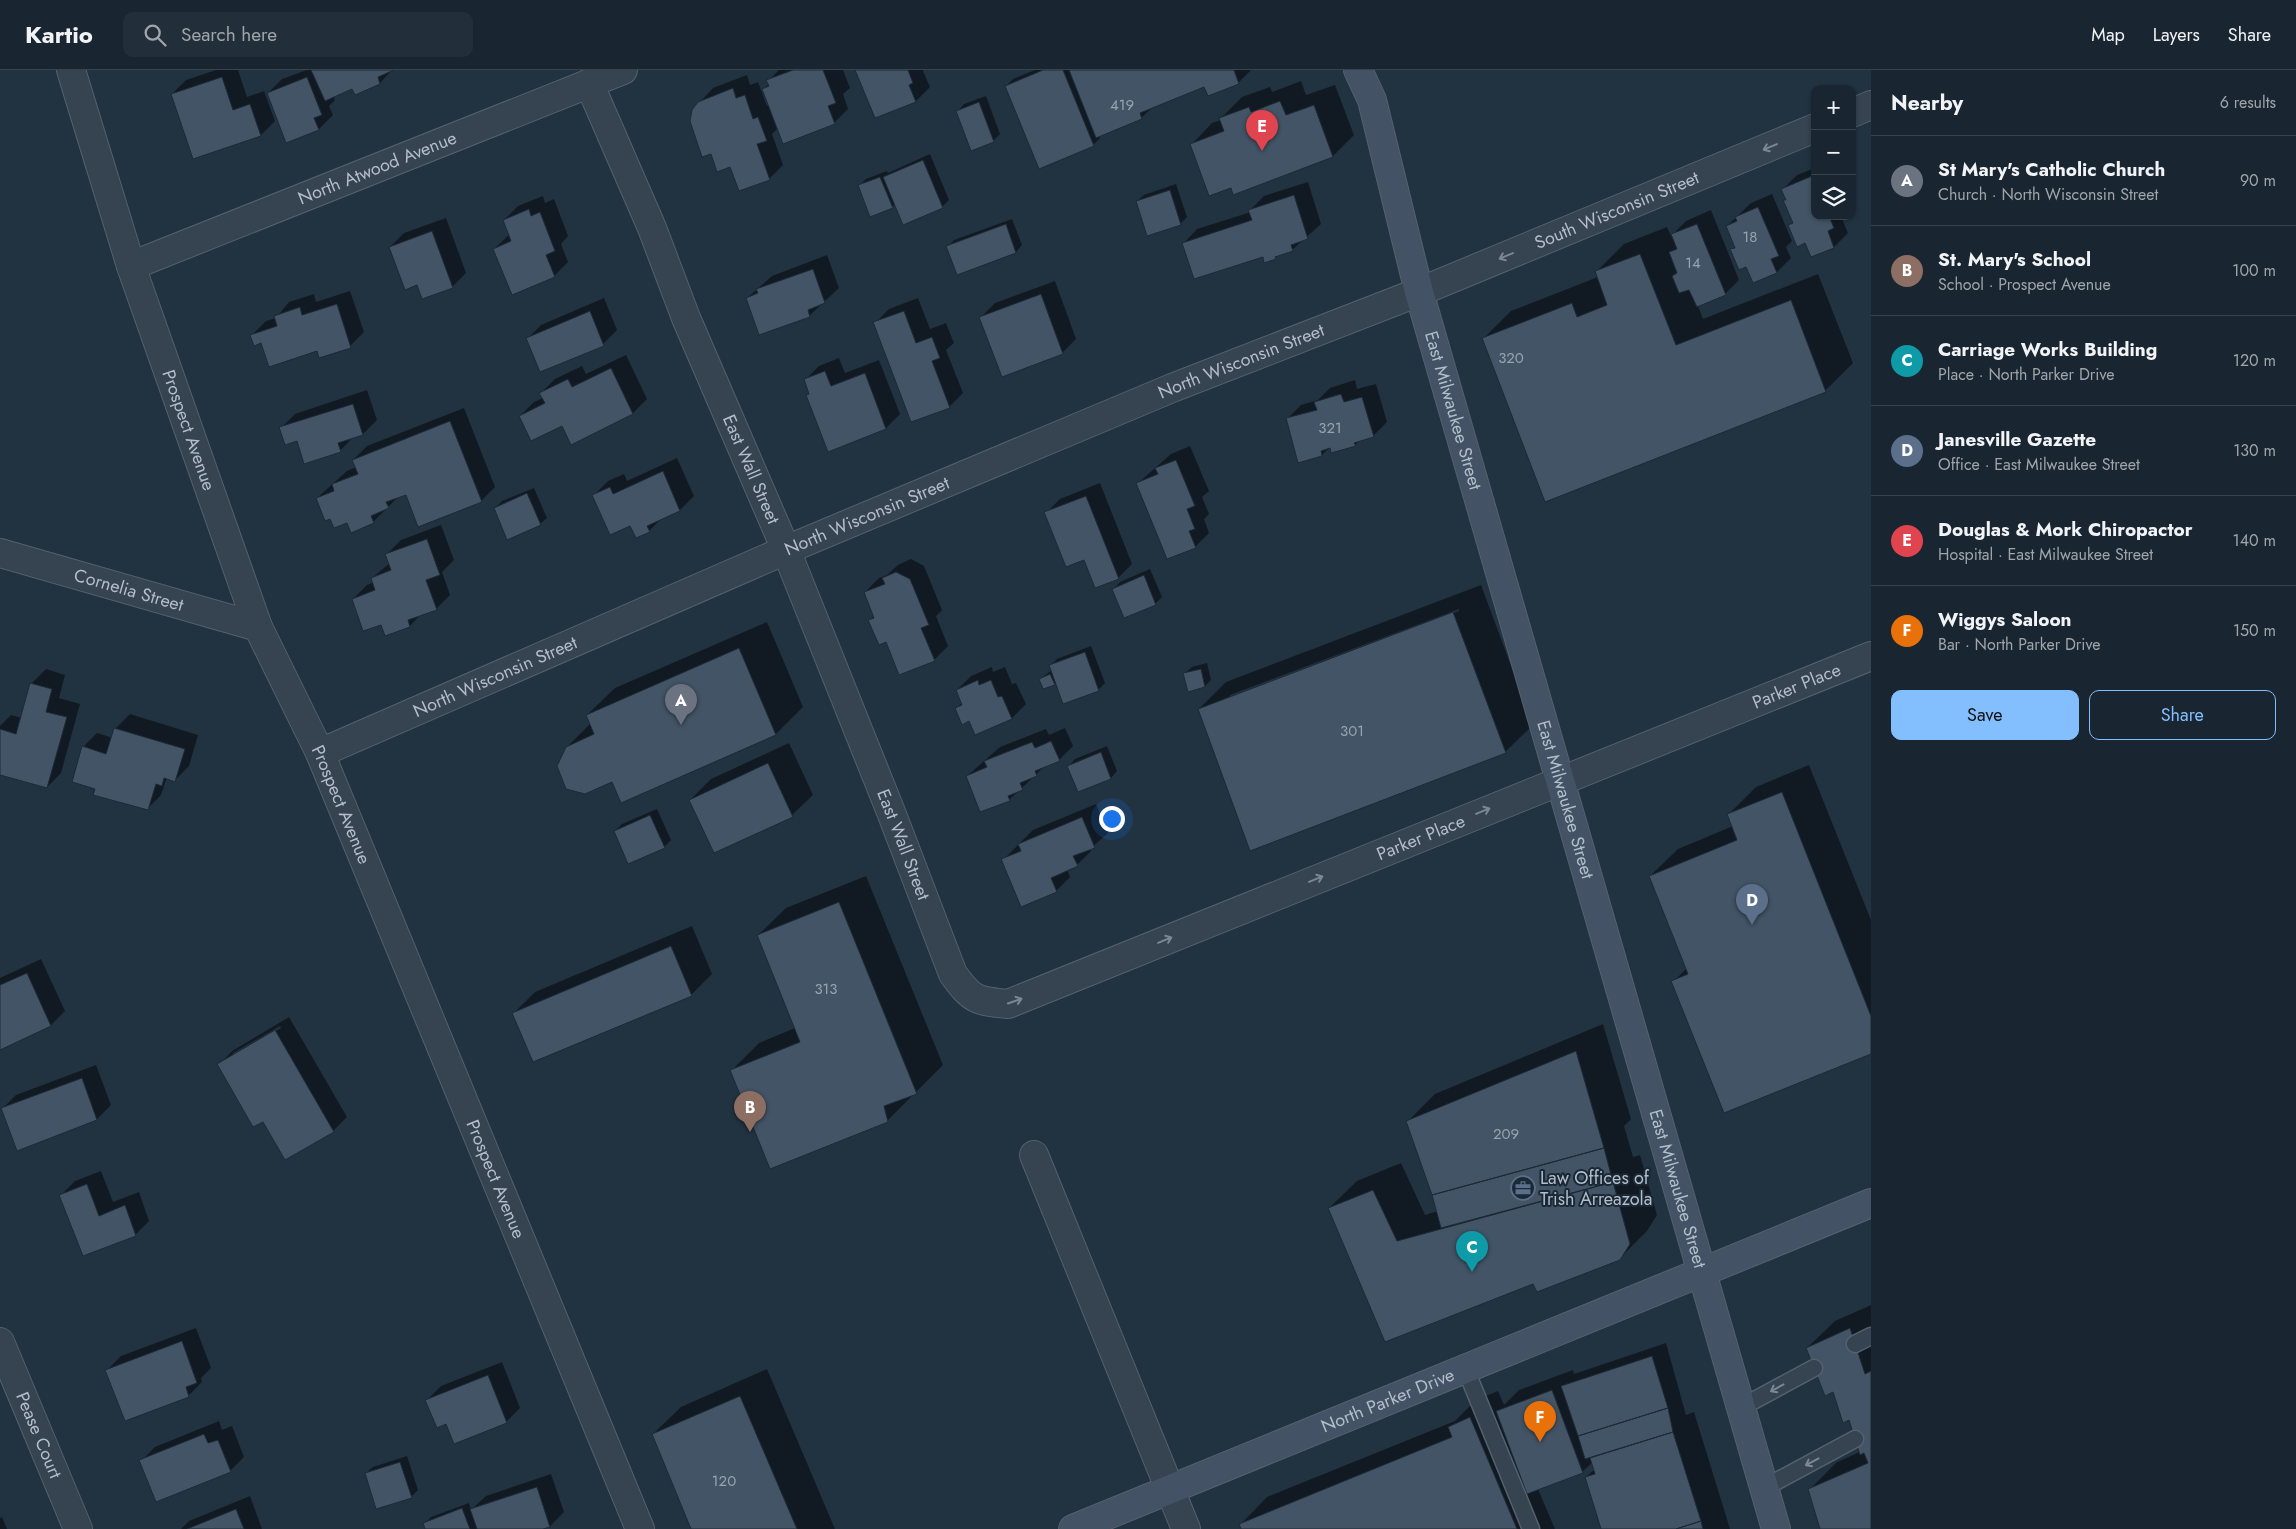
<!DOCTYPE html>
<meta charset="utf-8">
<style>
:root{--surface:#192631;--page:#222e39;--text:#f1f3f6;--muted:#9fa5ab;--line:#37434d;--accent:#83beff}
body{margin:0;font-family:Jost,sans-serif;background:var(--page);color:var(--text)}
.controls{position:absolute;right:15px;top:15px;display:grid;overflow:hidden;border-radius:10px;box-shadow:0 1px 4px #0004}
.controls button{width:45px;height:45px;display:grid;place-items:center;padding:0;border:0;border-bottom:1px solid var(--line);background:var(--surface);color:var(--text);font:25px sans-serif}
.you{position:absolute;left:1111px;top:748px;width:18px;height:18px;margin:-12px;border:4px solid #fff;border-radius:50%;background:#1a73e8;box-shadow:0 0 0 8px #1a73e833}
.badge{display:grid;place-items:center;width:32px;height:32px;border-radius:50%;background:var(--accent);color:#fff;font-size:16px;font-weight:700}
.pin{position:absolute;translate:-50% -41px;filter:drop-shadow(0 1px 2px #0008)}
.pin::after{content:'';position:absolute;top:26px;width:18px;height:15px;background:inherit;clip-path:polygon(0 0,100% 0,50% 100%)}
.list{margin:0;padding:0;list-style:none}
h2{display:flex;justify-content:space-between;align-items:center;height:65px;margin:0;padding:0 20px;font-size:21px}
h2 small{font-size:16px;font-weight:400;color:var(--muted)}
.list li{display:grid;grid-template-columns:32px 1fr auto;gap:15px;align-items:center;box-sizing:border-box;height:90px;padding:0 20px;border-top:1px solid var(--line)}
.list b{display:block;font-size:19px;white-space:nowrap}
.list p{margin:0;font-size:16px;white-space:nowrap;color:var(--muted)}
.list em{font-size:16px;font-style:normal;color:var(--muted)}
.actions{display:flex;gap:10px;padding:15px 20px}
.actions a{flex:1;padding:11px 0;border:1px solid var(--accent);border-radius:10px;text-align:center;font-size:18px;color:var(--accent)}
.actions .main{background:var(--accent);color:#111}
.icon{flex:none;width:28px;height:28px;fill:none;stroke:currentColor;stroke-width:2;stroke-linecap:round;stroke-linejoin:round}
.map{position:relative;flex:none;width:1871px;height:1459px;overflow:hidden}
header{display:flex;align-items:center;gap:30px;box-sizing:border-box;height:70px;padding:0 25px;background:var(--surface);border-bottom:1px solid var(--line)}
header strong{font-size:24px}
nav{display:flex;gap:28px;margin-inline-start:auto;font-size:18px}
.search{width:350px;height:45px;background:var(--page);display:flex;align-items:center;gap:12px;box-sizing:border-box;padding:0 18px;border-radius:10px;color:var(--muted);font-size:19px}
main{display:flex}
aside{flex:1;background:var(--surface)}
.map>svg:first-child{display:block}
.shadow{fill:#0007;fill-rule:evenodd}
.building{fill:#425465;stroke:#1d2a37}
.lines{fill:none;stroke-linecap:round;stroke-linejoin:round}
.lane-casing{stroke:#54616e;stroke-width:19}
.street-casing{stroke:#54616e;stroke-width:30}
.secondary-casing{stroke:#54616e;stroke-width:30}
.lane{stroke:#364350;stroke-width:16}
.street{stroke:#364350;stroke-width:28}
.secondary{stroke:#435264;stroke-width:28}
.oneway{stroke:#7a8794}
.labels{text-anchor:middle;stroke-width:4;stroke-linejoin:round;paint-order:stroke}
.number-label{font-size:15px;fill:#96a4b2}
.street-label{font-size:18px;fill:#b2becb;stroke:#1b2835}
.poi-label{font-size:18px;fill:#b2becb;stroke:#1b2835;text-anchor:start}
</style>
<header>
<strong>Kartio</strong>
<div class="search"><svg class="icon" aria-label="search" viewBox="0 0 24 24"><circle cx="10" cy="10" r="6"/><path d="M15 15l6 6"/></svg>Search here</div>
<nav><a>Map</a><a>Layers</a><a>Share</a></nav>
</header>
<main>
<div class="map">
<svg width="1871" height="1459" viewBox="0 0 1871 1459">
<rect width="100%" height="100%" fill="#213241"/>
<!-- shadow -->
<path class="shadow" d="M216 0H238L247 27 264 21 275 51 261 65 172 24 186 10Z
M307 0H392L380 13 355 23 353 17 333 26 335 30 329 36 333 45 319 59 268 23 282 9Z
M779 0H843L850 18 843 24 848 39 834 53 778 58 772 64 783 95 769 109 731 95 699 33 713 18 747 5 750 15 758 12 767 36 770 35 764 19 769 14 768 11Z
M857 0H924L923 1 930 17 916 31 876 47Z
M1035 0H1251L1238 13 1205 16 1153 37 1141 48 1098 65 1100 68 1093 75 1006 16 1013 9Z
M1301 11 1306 25 1335 15 1354 65 1333 86 1232 116 1192 74 1212 53 1221 50V48L1242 27 1270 17 1272 22Z
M986 26 1000 64 993 71 958 41 964 34Z
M930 84 949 130 942 137 896 134 892 137 859 116 866 109 887 101 888 103Z
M1815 98V146H1845L1842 149 1848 163 1834 177 1812 186 1806 171 1789 155 1793 152 1785 131 1787 129 1783 119 1797 105Z
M1308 112 1321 154 1292 180 1280 184 1275 188 1184 173 1197 159 1251 142 1250 140 1264 126Z
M1176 114 1187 147 1180 154 1137 131 1144 125Z
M1772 124 1792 171 1786 177 1791 188 1777 202 1754 211 1747 196 1732 180 1735 176 1727 156 1751 133Z
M543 126 545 133 554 129 568 166 561 174 568 192 554 206 494 179 510 164 504 150 518 136Z
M1711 140 1739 210 1725 224 1698 236 1703 249 1818 204 1853 293 1825 321 1484 268 1511 241 1598 207 1596 202 1624 174 1667 157 1671 166 1686 151Z
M446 148 466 203 452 217 417 214 390 177 404 163Z
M1012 149 1022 175 1016 182 958 203 948 177 954 170Z
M827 185 839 218 809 246 747 228 772 206Z
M1055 211 1076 269 1062 283 981 247 995 233Z
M350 221 364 262 350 276 318 279 262 272 252 265 266 251 276 248 289 232 314 224 316 232Z
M604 228 617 260 603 274 540 301 527 269 541 255Z
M918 228 930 259 946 253 954 273 946 280 963 323 949 337 875 253 889 239Z
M626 285 647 329 633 343 571 373 563 354 520 346 534 332 543 328 541 323 555 309 582 296 586 304Z
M839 288 845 303 879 290 900 344 886 358 829 380 807 325 810 322 805 310 819 296Z
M1355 310 1357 319 1376 314 1387 352 1373 366 1360 370 1355 375 1331 376 1322 385 1287 349 1301 335 1318 330 1330 318Z
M367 320 377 350 363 364 354 366 340 381 298 370 281 358 295 344Z
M464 338 495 417 481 431 406 424 399 426 373 452 348 451 317 428 347 401 356 397 353 390 367 376Z
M1190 376 1209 421 1202 427 1209 444 1204 449 1209 463 1195 477 1138 413 1171 384Z
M677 388 694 426 680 440 661 449 649 461 631 454 594 425 608 411 624 404 627 411Z
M1100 413 1132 494 1118 508 1085 488 1046 443 1060 429Z
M534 418 547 448 540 454 495 438 502 431Z
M441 455 454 490 442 502 450 525 436 539 421 544 410 556 385 565 381 553 353 529 367 515 374 512 372 508 390 493 387 484 401 470Z
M911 489 924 496 942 540 936 546 948 576 934 590 886 571 870 550 874 546 865 522 879 508 887 505 898 495Z
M1150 499 1162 527 1155 534 1114 519 1120 512Z
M1481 515 1533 655 1505 682 1199 639 1226 612ZM1459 539V541L1230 628V625Z
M767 552 803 637 776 664 567 677 591 653 587 645 615 618Z
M1091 576 1105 613 1098 620 1056 612 1054 614 1040 609 1052 600 1050 596 1057 589Z
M1207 593 1211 610 1205 616 1185 603 1192 597Z
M992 597 993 602 1005 597 1012 614 1016 613 1026 634 1012 648 970 650 956 639 962 633 957 620 971 606Z
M46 599 65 605 59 628 80 634 61 703 47 717 0 704V656L11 645 22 648 32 613Z
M130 644 198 665 189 696 175 710 168 708 166 710 161 725 147 739 96 718 83 677 97 663 113 668 116 658Z
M1065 658 1073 676 1059 690 1046 695 1009 730 967 706 1000 677 1046 659 1049 665Z
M789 673 813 725 792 745 715 782 690 730 711 709Z
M1107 676 1117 701 1111 708 1069 696 1075 689Z
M1809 695 1871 850V983L1673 912 1687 898 1650 806 1678 779 1733 756 1729 744 1756 717Z
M1096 734 1108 763 1090 779 1091 781 1077 795 1067 799 1070 807 1056 821 1003 790 1033 760Z
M657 739 671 770 664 777 615 761 622 754Z
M866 806 943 995 887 1051 732 1000 759 973 795 958 758 865 786 838Z
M692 856 712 904 691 925 514 943 535 922Z
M41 889 65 941 51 955 0 978V908Z
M289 947 347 1047 333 1061 263 1050 219 995 232 981ZM280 956 281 958 233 986V983Z
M1603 954 1631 1049 1624 1056 1633 1087 1640 1085 1657 1145 1647 1161 1619 1189 1534 1212 1386 1270 1329 1138 1357 1111 1401 1093 1425 1145 1438 1141 1408 1051 1435 1024Z
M96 995 111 1035 97 1049 17 1079 2 1039 16 1025Z
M101 1101 113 1132 139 1122 149 1151 135 1165 83 1185 61 1125 75 1111Z
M1871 1235V1459H1821L1810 1419 1837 1392 1860 1382 1850 1348 1807 1278 1835 1251Z
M196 1258 211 1298 201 1308 202 1312 188 1326 107 1300 121 1286Z
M1666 1273 1686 1345 1694 1342 1730 1459H1602L1586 1407 1595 1399 1593 1392 1582 1402 1538 1419 1555 1459H1242L1240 1455 1267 1427 1455 1351 1476 1330 1498 1321 1504 1335 1519 1320 1573 1300 1574 1304Z
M502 1292 520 1338 506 1352H447L427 1330 441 1316Z
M767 1299 835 1459H692L653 1364 681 1337Z
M219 1351 222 1360 232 1356 244 1387 230 1401 141 1391 155 1377Z
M407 1386 418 1420 411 1427 366 1403 373 1397Z
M551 1404 564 1442 550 1456 542 1459H427L425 1454 431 1447 469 1433 471 1440 486 1426Z
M250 1426 262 1459H181L189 1451Z
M2 1447 7 1459H0V1448Z"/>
<!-- building -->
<path class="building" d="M311 0H394L378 7 380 14 355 25 352 19 325 31Z
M793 0H823L836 33 828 36 835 54 783 74 762 19 769 16 766 10Z
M855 0H908L913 13 909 15 916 32 875 48Z
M1043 0H1063L1094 76 1039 99 1005 16Z
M1069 0H1234L1239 14 1208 26 1204 17 1140 43 1142 49 1096 68Z
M222 7 233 40 250 34 261 66 193 89 171 24Z
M307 7 322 45 314 48 319 60 286 73 267 23Z
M733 18 736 28 745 25 753 49 758 47 767 71 757 74 770 110 739 121 730 97 717 102 711 84 702 87 690 51 692 40 698 32Z
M1280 31 1286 45 1314 35 1333 87 1233 125 1231 118 1209 126 1190 74 1224 61 1219 48 1249 37 1251 42Z
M979 32 994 72 971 81 956 41Z
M923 90 943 138 903 155 883 107Z
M1812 106 1815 111V146H1829L1834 158 1828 161 1834 178 1811 187 1805 173 1797 177 1788 155 1793 153 1783 130H1786L1781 119Z
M880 107 893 138 870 147 858 115Z
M1170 120 1181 155 1147 166 1136 131Z
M1294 125 1308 169 1291 175 1293 181 1275 187 1276 189 1264 193 1263 187 1194 209 1182 173 1252 150 1248 140Z
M1758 137 1779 186 1771 189 1777 203 1753 213 1746 197 1739 200 1730 179 1735 178 1726 156 1737 151 1735 147Z
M529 139 531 146 540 142 555 181 546 185 555 207 512 225 493 179 511 171 503 150Z
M1006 154 1016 183 957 205 946 176Z
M1697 154 1726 225 1697 237 1689 220 1679 223 1672 206 1677 203 1669 182 1677 179 1671 164Z
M432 161 453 218 422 229 417 215 405 220 389 177Z
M1640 184 1676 275 1791 230 1826 322 1545 432 1482 268 1572 233 1577 247 1607 235 1595 201Z
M813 199 825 233 808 240 810 247 759 265 746 228 758 223 756 219Z
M1041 224 1063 284 1002 307 979 247Z
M337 234 351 278 319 288 317 281 269 297 261 273 254 276 250 265 277 256 274 246 300 237 302 245Z
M590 241 604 276 540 302 526 268Z
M904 241 916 273 932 267 940 288 932 291 950 338 911 352 873 252Z
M611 298 633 344 571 375 562 356 531 371 519 346 545 333 539 323 568 309 572 317Z
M825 301 831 316 865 303 886 359 828 382 806 325 809 324 804 309Z
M1341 324 1344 332 1362 327 1374 367 1354 373 1356 376 1331 383 1330 378 1321 381 1322 386 1298 393 1286 348 1317 340 1314 332Z
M353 334 363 365 338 373 341 382 304 394 297 371 285 375 279 357Z
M450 351 482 432 418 457 406 425 386 432 389 438 371 446 374 453 351 463 347 453 334 458 330 449 325 451 316 428 334 421 332 414 358 404 352 390Z
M1176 390 1195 436 1187 439 1195 459 1189 461 1196 478 1167 489 1136 413 1158 404 1155 398Z
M663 401 680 441 647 456 650 462 636 468 630 456 610 465 592 425 610 417 613 424Z
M527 423 541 455 507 470 494 438Z
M1086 426 1119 509 1095 518 1084 490 1066 497 1044 442Z
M427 469 440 505 426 510 437 540 408 550 410 557 385 566 381 555 363 561 352 529 375 520 371 508 391 500 385 484Z
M896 502 910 509 929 555 921 558 935 591 899 605 886 572 879 575 868 550 874 548 864 522 885 514 882 508Z
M1144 505 1156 535 1124 548 1112 519Z
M1453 542 1506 683 1250 781 1198 639Z
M739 578 776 665 621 733 612 712 585 724 566 719 557 696 566 677 594 664 586 645Z
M1085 582 1099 621 1063 634 1049 595Z
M1201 599 1205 617 1188 622 1183 603Z
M1050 604 1055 615 1043 619 1039 609Z
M978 610 979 615 991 610 998 627 1002 626 1012 649 975 665 969 651 962 655 955 638 962 635 956 620Z
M30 613 52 619 46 642 67 647 47 718 0 705V659L16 664Z
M114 658 185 679 175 712 164 708 162 716 156 714 148 740 93 725 95 719 72 712 82 676 106 684Z
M1051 671 1060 691 1035 701 1037 706 1020 713 1023 720 1008 726 1010 731 980 742 966 706 987 697 984 691 1032 672 1035 678Z
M1101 682 1111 709 1078 722 1067 696Z
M768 693 793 747 714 783 689 730Z
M1782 722 1871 946V984L1724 1043 1671 911 1688 904 1649 806 1737 770 1727 744Z
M650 745 665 778 628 794 614 761Z
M1082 747 1095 778 1073 786 1078 796 1051 808 1057 822 1021 837 1001 789 1021 781 1018 774Z
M839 832 917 1024 884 1036 888 1052 770 1099 730 1000 800 972 757 865Z
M671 876 692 926 533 992 512 943Z
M27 903 51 956 0 980V915Z
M275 960 334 1062 285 1090 263 1052 253 1057 217 994Z
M1576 981 1604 1078 1432 1125 1406 1051Z
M82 1008 97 1050 17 1081 1 1038Z
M1604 1078 1613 1112 1441 1158 1432 1125Z
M1613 1112 1630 1174 1620 1190 1537 1222 1533 1214 1385 1272 1328 1138 1373 1120 1397 1171Z
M87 1114 99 1146 125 1135 136 1166 83 1186 59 1125Z
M1850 1258 1865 1304 1871 1301V1459H1820L1808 1419 1868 1393 1864 1383 1860 1385 1849 1350 1843 1353 1833 1322 1825 1326 1806 1278Z
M182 1271 197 1313 186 1317 189 1327 125 1351 105 1300Z
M1652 1286 1668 1338 1578 1366 1561 1316Z
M488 1305 507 1353 454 1374 446 1354 437 1358 425 1330Z
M1552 1320 1583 1403 1527 1424 1496 1341Z
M740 1326 797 1459H691L652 1364Z
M1668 1338 1673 1362 1585 1389 1578 1366Z
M1470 1347 1517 1459H1241L1239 1454 1452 1367 1448 1357Z
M1673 1362 1701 1451 1676 1459H1601L1585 1407 1595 1404 1590 1388Z
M204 1364 208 1373 218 1370 231 1402 156 1432 139 1390Z
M400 1392 412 1428 376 1439 365 1403Z
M537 1417 550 1457 543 1459H477L470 1439Z
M462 1438 470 1459H425L423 1453Z
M236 1439 244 1459H187Z
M1701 1451 1703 1459H1676Z"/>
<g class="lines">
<!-- lane casing -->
<g class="lane-casing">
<path id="lane" d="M1855 1274 1871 1266
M1466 1300 1531 1459
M1740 1338 1814 1298
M1764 1418 1855 1369"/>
</g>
<!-- street casing -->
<g class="street-casing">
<g id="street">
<path id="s1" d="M71 0 131 196 258 557 320 683 640 1459"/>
<path id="s2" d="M589 13 652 158 686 248 786 480 891 742 953 904C972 930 976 931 1008 934L1871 586"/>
<path d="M1852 43 1871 35"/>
<path id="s3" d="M131 196 623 0"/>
<path id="s4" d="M0 483 258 557"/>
<path id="s5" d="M320 683 786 480 1172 318 1419 222 1815 58"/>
<path d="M1034 1085 1186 1459"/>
<path id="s6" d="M0 1272 78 1459"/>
</g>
</g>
<!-- secondary casing -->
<g class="secondary-casing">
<g id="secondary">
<path id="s7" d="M1358 0 1372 30 1419 222 1776 1459"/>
<path id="s8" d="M1073 1459 1871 1133"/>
</g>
</g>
<!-- lane -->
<use href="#lane" class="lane"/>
<!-- street -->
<use href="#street" class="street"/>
<!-- secondary -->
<use href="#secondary" class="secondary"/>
</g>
<!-- one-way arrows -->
<defs><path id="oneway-shaft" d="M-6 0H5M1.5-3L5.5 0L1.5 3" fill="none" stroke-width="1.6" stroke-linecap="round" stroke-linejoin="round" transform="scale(1.25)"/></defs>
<g class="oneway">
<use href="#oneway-shaft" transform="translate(1770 77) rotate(157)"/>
<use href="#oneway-shaft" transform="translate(1506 186) rotate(157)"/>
<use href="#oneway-shaft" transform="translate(1483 741) rotate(-22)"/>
<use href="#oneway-shaft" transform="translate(1316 809) rotate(-22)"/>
<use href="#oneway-shaft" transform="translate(1165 870) rotate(-22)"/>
<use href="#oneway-shaft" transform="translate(1015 931) rotate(-19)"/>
<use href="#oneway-shaft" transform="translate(1777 1318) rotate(151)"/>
<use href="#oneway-shaft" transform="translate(1812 1392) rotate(152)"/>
</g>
<!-- icons -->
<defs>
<g id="office-ring" transform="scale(1.25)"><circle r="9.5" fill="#1b2835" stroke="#5c6f8a" stroke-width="1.5"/><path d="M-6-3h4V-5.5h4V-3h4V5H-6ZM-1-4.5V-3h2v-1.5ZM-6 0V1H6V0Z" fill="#5c6f8a"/></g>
</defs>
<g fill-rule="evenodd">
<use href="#office-ring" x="1523" y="1118"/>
</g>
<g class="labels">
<!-- number labels -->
<g class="number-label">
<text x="1122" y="40">419</text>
<text x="1750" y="172">18</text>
<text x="1693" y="198">14</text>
<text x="1511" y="293">320</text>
<text x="1330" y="363">321</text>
<text x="1352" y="666">301</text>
<text x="826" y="924">313</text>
<text x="1506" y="1069">209</text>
<text x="724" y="1416">120</text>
</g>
<!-- street labels -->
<g class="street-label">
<text dy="6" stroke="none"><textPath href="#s3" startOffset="265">North Atwood Avenue</textPath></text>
<text dy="6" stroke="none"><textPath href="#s5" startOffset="1406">South Wisconsin Street</textPath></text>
<text dy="6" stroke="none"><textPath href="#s5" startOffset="1001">North Wisconsin Street</textPath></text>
<text dy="6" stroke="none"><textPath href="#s7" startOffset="354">East Milwaukee Street</textPath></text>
<text dy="6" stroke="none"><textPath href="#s1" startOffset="379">Prospect Avenue</textPath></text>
<text dy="6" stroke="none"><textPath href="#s2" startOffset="419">East Wall Street</textPath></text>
<text dy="6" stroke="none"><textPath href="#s5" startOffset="596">North Wisconsin Street</textPath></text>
<text dy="6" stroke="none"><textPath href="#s4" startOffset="134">Cornelia Street</textPath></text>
<text dy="6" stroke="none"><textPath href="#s5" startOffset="191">North Wisconsin Street</textPath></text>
<text dy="6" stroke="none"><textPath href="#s2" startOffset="1879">Parker Place</textPath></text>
<text dy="6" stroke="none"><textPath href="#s7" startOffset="759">East Milwaukee Street</textPath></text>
<text dy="6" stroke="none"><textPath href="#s1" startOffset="784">Prospect Avenue</textPath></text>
<text dy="6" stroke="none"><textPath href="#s2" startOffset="1474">Parker Place</textPath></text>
<text dy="6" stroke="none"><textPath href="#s2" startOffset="824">East Wall Street</textPath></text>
<text dy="6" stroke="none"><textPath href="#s1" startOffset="1189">Prospect Avenue</textPath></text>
<text dy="6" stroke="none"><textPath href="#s7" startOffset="1164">East Milwaukee Street</textPath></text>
<text dy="6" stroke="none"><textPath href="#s8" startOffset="340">North Parker Drive</textPath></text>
<text dy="6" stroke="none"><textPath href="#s6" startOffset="101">Pease Court</textPath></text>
</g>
<!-- poi labels -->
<g class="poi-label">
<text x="1540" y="1114">Law Offices of<tspan x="1540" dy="21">Trish Arreazola</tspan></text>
</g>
</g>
</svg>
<div class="controls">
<button>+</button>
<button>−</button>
<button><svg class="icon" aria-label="layers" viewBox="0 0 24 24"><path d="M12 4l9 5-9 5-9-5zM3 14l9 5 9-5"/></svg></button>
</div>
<div class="you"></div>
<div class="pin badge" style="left:681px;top:655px;background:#6b7280">A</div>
<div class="pin badge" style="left:750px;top:1062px;background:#8d6e63">B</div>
<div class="pin badge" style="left:1472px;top:1202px;background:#0f9aa8">C</div>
<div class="pin badge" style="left:1752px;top:855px;background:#5c6f8a">D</div>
<div class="pin badge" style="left:1262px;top:81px;background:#e0444e">E</div>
<div class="pin badge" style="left:1540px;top:1372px;background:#e8710a">F</div>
</div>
<aside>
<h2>Nearby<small>6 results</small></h2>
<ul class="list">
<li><span class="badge" style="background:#6b7280">A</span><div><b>St Mary's Catholic Church</b><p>Church · North Wisconsin Street</p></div><em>90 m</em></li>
<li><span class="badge" style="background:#8d6e63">B</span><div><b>St. Mary's School</b><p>School · Prospect Avenue</p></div><em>100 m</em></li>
<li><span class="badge" style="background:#0f9aa8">C</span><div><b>Carriage Works Building</b><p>Place · North Parker Drive</p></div><em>120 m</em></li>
<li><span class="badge" style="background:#5c6f8a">D</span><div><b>Janesville Gazette</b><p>Office · East Milwaukee Street</p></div><em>130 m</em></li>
<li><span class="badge" style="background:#e0444e">E</span><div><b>Douglas &amp; Mork Chiropactor</b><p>Hospital · East Milwaukee Street</p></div><em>140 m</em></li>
<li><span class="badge" style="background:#e8710a">F</span><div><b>Wiggys Saloon</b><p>Bar · North Parker Drive</p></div><em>150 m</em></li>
</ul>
<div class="actions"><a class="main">Save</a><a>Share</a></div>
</aside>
</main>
